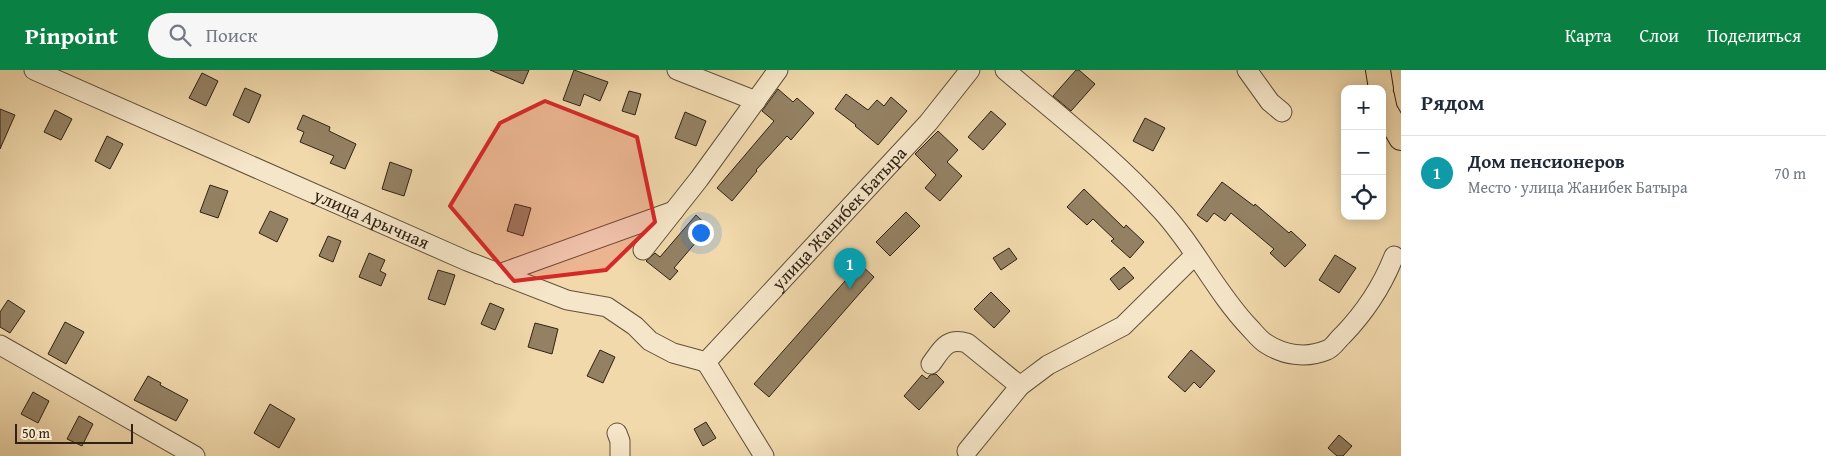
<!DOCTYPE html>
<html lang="ru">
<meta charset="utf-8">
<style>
:root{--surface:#fff;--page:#f6f6f7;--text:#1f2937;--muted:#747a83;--line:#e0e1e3;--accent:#0b8043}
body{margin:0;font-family:"Gentium Book Plus",serif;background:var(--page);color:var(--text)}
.controls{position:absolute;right:15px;top:15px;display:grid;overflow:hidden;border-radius:10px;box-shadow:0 2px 12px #0003}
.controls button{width:45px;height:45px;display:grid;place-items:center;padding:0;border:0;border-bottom:1px solid var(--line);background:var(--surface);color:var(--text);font:25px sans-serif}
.scale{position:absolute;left:15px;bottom:12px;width:118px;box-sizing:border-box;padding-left:5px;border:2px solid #2f2214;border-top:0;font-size:14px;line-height:18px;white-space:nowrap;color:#2f2214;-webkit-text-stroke:4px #f6e6c9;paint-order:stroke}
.you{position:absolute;left:700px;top:162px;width:18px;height:18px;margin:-12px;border:4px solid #fff;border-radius:50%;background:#1a73e8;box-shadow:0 0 0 8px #1a73e833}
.badge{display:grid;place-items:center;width:32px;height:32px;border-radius:50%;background:var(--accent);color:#fff;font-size:16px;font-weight:700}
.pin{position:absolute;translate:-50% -41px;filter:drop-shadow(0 1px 2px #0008)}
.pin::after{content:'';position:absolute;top:26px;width:18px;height:15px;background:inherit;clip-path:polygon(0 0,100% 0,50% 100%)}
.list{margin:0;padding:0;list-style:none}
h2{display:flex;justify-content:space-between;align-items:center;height:65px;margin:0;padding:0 20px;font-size:21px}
h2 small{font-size:16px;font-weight:400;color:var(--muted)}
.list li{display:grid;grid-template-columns:32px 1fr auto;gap:15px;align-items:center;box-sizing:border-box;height:75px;padding:0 20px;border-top:1px solid var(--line)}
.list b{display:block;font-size:19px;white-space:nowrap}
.list p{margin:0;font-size:16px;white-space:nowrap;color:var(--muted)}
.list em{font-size:16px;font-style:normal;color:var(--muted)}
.icon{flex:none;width:28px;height:28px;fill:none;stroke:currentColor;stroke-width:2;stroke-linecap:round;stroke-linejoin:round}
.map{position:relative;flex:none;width:1401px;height:386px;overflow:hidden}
header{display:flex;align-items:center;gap:30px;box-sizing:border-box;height:70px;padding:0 25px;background:var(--accent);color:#fff}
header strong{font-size:24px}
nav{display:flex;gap:28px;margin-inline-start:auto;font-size:18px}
.search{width:350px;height:45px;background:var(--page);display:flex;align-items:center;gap:12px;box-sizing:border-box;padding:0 18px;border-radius:28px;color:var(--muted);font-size:19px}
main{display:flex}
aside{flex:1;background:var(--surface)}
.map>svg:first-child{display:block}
.building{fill:#948163;stroke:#2f2214}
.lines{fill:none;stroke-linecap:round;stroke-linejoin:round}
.minor-casing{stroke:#60503a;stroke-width:21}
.major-casing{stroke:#2f2214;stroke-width:26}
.minor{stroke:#f6e6c9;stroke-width:19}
.major{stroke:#f1d9ac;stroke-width:24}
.marked{fill:#d62828;fill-opacity:0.2;stroke:#d62828;stroke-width:4;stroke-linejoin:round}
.labels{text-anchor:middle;stroke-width:5;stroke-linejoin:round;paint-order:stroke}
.street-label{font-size:18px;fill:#2f2214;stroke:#f6e6c9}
</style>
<header>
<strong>Pinpoint</strong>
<div class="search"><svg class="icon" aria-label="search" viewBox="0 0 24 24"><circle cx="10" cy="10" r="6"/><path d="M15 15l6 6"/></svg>Поиск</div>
<nav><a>Карта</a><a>Слои</a><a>Поделиться</a></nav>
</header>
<main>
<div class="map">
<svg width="1401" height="386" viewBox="0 0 1401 386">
<rect width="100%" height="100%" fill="#f1d9ac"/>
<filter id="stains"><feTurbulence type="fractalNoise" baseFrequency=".004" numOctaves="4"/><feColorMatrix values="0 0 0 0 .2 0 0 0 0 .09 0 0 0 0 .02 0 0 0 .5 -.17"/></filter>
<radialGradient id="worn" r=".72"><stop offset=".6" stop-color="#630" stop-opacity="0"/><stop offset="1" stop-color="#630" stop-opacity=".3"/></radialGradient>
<!-- building -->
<path class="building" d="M490 0H529L523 14Z
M574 0 608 12 600 31 584 24 580 36 563 30Z
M1076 0H1079L1095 14 1071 41 1053 26Z
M202 3 218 11 206 36 189 28Z
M245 18 261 25 249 53 233 45Z
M778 19 793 32 797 28 814 43 791 70 787 66 756 100 757 101 732 131 717 118 774 51 762 41Z
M629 21 641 24 635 45 622 41Z
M846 24 868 40 877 30 884 36 891 27 907 41 878 75 855 56 856 55 835 39Z
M0 39 15 45 0 79Z
M55 40 72 49 61 70 44 62Z
M991 41 1006 54 983 80 968 67Z
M685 42 706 51 696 76 675 68Z
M303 45 330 57 329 61 356 74 345 99 330 93 334 86 300 72 304 62 297 59Z
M1145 48 1165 58 1153 81 1133 71Z
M938 61 958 80 947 92 962 106 940 131 925 118 936 105 915 84Z
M107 66 123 74 110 99 95 91Z
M390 92 412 100 404 126 382 119Z
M1222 112 1254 136 1255 134 1289 163 1291 161 1306 175 1285 197 1270 183 1274 179 1231 143 1225 151 1214 143 1207 152 1197 145Z
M210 115 228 121 218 148 200 142Z
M1084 119 1124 158 1126 155 1144 172 1130 188 1111 171 1114 169 1093 149 1087 155 1067 137Z
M515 134 531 138 523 166 507 161Z
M270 141 288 149 277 172 259 163Z
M906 142 920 156 890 186 876 172Z
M696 145 709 157 674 198 678 201 670 210 646 191 655 183 660 187Z
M328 166 341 171 333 192 319 186Z
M1009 178 1017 189 1001 200 993 188Z
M369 183 385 190 380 201 386 204 381 216 359 207Z
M1335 185 1356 198 1339 223 1319 210Z
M860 194 874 207 769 327 754 314Z
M1124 197 1134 208 1119 220 1110 209Z
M438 200 455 205 445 235 428 229Z
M991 222 1010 241 994 258 974 239Z
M8 230 25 241 10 263 0 257V242Z
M490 233 504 239 495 260 481 254Z
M65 252 84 262 66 294 48 284Z
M535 253 558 259 552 284 528 277Z
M600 280 615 287 603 313 587 306Z
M1191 280 1215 301 1200 318 1194 312 1185 322 1168 307Z
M936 304 944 312 919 340 904 326 922 305 927 309 930 305Z
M148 306 161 313 160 315 188 330 176 351 134 330Z
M33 322 49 331 38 353 21 344Z
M270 334 295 349 279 378 254 363Z
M79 346 93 354 82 376 67 369Z
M706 352 716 368 703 376 694 359Z
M1339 365 1352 376 1343 386H1337L1328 378Z"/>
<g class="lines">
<!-- minor casing -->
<g class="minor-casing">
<g id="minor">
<path id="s1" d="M34 0 467 191 567 230 607 237 635 256 650 271 673 283 706 292"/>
<path d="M677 0 756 31"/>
<path d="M1005 0C1058 45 1113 87 1160 139 1194 175 1215 221 1249 257 1254 262 1259 269 1265 273 1283 285 1306 289 1327 280 1333 278 1338 269 1343 265 1366 241 1382 217 1394 186"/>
<path d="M1247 0 1270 32 1282 42"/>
<path d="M643 180 699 109 778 0"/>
<path d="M499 204 674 141"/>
<path d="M0 275 195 386"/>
<path id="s2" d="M706 292 928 53 970 0"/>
<path d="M706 292 764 386"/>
<path d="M931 294C942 279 947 267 967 273L1020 316"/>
<path d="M617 363 620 371V386"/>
<path d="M967 381 1020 316 1048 295 1123 256 1195 185"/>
</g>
</g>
<!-- major casing -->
<g class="major-casing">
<path id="major" d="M1378 0 1381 19
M1382 26 1385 40 1401 68"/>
</g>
<!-- minor -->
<use href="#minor" class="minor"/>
<!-- major -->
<use href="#major" class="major"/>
</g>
<!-- marked area -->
<path class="marked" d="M545 31 637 67 655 152 606 200 514 211 450 136 500 53Z"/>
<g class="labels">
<!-- street labels -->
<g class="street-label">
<text dy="6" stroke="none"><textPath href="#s2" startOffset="196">улица Жанибек Батыра</textPath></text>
<text dy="6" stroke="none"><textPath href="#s1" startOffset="369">улица Арычная</textPath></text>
</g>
</g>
<rect width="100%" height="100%" filter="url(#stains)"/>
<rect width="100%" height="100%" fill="url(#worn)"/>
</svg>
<div class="controls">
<button>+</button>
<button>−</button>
<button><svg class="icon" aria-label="locate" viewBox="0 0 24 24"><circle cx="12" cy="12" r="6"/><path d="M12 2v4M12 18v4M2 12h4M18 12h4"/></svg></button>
</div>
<div class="scale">50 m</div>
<div class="you"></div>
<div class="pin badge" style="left:850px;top:219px;background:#0f9aa8">1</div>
</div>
<aside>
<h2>Рядом<small></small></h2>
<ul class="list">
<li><span class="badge" style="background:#0f9aa8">1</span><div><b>Дом пенсионеров</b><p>Место · улица Жанибек Батыра</p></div><em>70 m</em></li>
</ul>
</aside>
</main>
